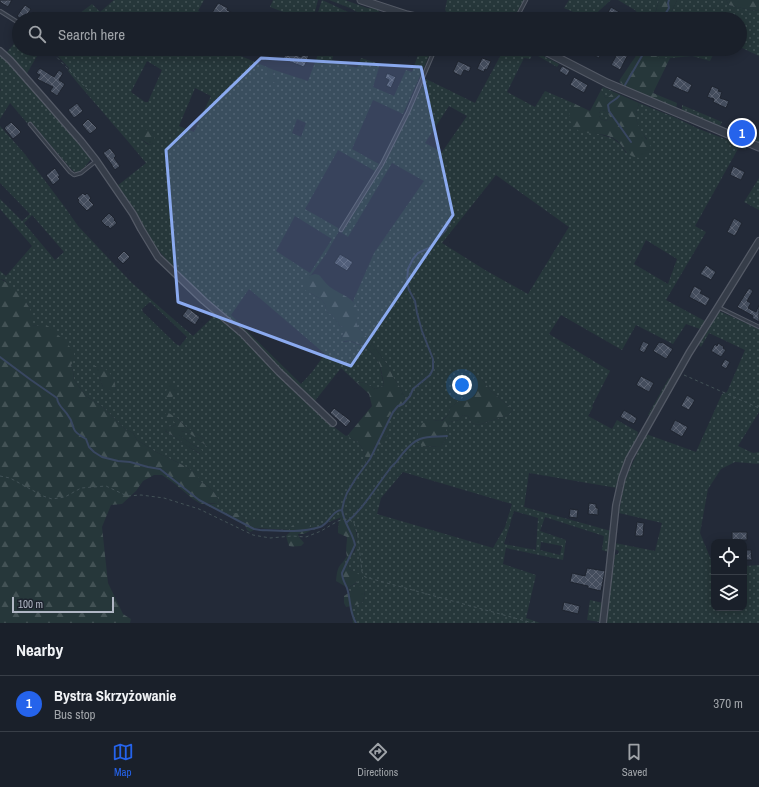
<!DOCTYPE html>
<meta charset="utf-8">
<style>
:root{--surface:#1a202a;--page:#232832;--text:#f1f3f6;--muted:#9fa3a8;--line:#383e47;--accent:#2563eb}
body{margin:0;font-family:"Archivo Narrow",sans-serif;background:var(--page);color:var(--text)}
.controls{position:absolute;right:12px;bottom:12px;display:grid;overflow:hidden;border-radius:8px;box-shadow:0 2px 10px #0003}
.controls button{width:36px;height:36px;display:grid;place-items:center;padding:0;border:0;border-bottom:1px solid var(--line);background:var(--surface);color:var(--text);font:20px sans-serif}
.scale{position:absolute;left:12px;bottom:10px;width:102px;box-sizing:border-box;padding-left:4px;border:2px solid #b1b7c5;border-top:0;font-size:11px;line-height:14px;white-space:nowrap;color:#b1b7c5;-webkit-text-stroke:3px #1c222d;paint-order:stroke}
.you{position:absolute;left:462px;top:385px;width:14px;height:14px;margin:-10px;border:3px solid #fff;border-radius:50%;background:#1a73e8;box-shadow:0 0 0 6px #1a73e833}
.badge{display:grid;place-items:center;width:26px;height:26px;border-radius:50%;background:var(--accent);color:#fff;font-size:13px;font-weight:700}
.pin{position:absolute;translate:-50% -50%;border:2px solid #fff;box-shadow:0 1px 4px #0006}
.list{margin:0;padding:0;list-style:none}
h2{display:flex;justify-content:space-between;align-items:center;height:52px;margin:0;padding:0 16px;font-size:17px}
h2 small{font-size:13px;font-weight:400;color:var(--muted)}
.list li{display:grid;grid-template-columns:26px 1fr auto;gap:12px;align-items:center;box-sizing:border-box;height:56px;padding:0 16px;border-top:1px solid var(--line)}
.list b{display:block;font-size:15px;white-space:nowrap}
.list p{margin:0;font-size:13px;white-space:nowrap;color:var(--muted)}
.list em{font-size:13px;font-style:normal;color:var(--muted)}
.icon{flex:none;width:22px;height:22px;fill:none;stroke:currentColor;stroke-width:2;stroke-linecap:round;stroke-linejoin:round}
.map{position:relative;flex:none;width:759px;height:623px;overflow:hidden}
.search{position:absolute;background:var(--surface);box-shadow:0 2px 10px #0003;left:12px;right:12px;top:12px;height:44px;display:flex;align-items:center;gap:10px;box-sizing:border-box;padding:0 14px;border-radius:22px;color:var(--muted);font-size:15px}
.sheet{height:108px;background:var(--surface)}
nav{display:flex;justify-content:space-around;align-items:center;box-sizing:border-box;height:56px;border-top:1px solid var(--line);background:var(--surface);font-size:11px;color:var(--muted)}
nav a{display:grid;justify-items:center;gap:2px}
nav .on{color:var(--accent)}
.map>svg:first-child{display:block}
.grass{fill:url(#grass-dots);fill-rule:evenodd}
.forest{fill:url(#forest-firs);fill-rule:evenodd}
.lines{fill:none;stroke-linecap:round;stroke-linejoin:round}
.stream{stroke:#394761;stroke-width:2}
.building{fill:url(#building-cross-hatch);stroke:#1e242f}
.service-casing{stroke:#545a66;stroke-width:4.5}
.minor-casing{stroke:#545a66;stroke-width:8}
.tertiary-casing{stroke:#545a66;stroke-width:9}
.path{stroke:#435257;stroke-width:1;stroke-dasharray:3 3;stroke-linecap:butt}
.service{stroke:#363d49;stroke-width:2.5}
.minor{stroke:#363d49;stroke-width:5.5}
.tertiary{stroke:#363d49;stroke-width:7}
.marked{fill:#8baaf0;fill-opacity:0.2;stroke:#8baaf0;stroke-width:3;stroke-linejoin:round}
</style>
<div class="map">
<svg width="759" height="623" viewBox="0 0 759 623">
<defs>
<pattern id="grass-dots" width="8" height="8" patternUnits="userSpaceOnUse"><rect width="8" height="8" fill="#26373a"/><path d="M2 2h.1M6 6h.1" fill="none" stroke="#435255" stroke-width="1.8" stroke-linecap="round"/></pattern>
<pattern id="forest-firs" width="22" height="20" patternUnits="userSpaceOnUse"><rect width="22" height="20" fill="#26373a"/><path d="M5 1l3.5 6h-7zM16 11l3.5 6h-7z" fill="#435255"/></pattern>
<pattern id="building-cross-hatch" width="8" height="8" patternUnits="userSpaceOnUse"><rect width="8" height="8" fill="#444d5d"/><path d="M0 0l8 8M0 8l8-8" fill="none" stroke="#5d6473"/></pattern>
</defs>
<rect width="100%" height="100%" fill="#232a38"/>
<!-- grass -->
<path class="grass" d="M114 0H204L198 11 211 17 210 19H106L104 17 102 19H72L92 4 100 12Z
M273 0H318L313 19H297L291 17V15L270 7Z
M322 0 348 12 346 19H316Z
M329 0H345L367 8H374L378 10 385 19 374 17 373 19H369L350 8Z
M447 0H524L513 19 451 18 445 10Z
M569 0H611L590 19 564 8Z
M618 0H659L654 17 640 16 635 10Z
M677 0H726L729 5 750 10 759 11V56L740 47V19H668Z
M19 38V49H41L26 75 6 53Z
M62 49H244L241 56 269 68 267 72 277 80 273 75 274 70 308 81 320 49H335L332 60 357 68 361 58 380 64 373 87 394 96 406 70 412 72 420 49H432L403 114 373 100 352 149 379 164 375 171 338 150 305 209 338 228 339 231 326 254 311 275 309 276 310 293 321 299 325 304 327 312 332 315 340 326 344 327V332L341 338 344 342 350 341 359 345H364L373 354 380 365 381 373 384 385 379 388 375 389 365 383 356 382 341 368 314 402 235 324 211 303 173 267 153 244 134 208 117 186 146 163C135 150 124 136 112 123 97 105 82 89 68 71L69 68 57 55ZM147 61 162 70 148 102H145L131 92ZM195 88 211 96 194 132 179 126ZM297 119 306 123 301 137 292 133ZM143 129 153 134 154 143 150 145 147 144 141 139ZM295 216 332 239 310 273 276 251ZM249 289 325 354 312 372 301 384 231 315Z
M504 49 511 52 513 49H530L559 64 557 67 533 53 530 59 524 58 507 92 535 107 545 91 573 103 570 108 595 133 612 138 620 144 626 153 647 139C641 133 635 122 636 114 637 110 638 107 639 103L674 117 699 129 746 147V150L739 147 695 226 706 232 666 300 705 321 700 329 686 324 673 344 636 325 622 350 561 315 549 334 610 371 592 406 593 407 588 416 612 429 617 420 638 432 637 437 621 470 617 488 529 473 524 507 611 531 608 552 602 550 604 536 545 517 540 531 566 540 563 560 506 548 503 564 536 575 526 618 540 623H353L351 606 356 605 363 602 365 591 350 592 348 588 357 583 353 571 349 569 348 564 343 562 347 556H351L355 551 357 532 347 518 346 517H342L321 525C319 529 315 530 311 530V527C304 526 296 523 290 528V530L256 528 258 526 257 518 247 522 239 513H234L232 516 205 505 218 503 219 500 213 491 208 486 199 481 196 473 179 463 156 452 145 445 137 440 133 433 125 429 103 407 86 396 74 380 73 372 71 365 42 325 37 326 31 325V313L28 305 4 280 0 279V271L6 276 32 246 0 209V199L22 221 30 214 0 183V126L24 153 64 206 78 226 132 283 193 336 215 315 219 317C228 325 238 333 247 342 279 373 309 409 346 436L348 435C350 438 352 439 356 441 362 445 366 455 366 463L374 451 375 445 377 444 388 432C387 429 386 425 386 422 388 415 400 406 405 402V398L401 389 393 377 391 370 371 342 359 329 356 322C358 315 357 306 353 301L374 253 424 181 392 163 348 237 342 233 385 163 426 79 475 103ZM449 106 467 116 442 152 425 143ZM496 175 569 227 528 294 485 270 442 243ZM32 215 64 252 55 260 24 223ZM646 240 677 259 668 284 634 264ZM150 302 187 337 180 346 176 344 143 312 142 309ZM101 367C109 371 117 381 115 390L103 387 99 376ZM480 377 490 390 513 410 508 415 478 425 472 423 468 416 463 415 459 420 450 422 446 430V439L441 447 422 446 433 420 441 421 449 414 450 408 455 404 463 398 467 388ZM177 418 187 428 205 439 207 446C199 441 189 430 179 431V435L193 445 199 448 200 454C188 447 177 438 165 431L168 427 173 426 176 424C174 419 169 419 164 419ZM403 472 512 504 505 527 493 548 377 514 381 498ZM514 511 538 518 536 550 504 544ZM541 542 562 546 560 555 540 550Z
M656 49H716L710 61 692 56 661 59 655 56Z
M0 54 8 62 32 89 41 101 74 136 91 159 84 168 76 173 71 169 31 122 27 123 10 103 0 119V91L1 90 0 88Z
M603 87 614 92 607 98 605 97 601 90Z
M682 105 722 122 720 126 682 110Z
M601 110C606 110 608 113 610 117 607 122 605 121 601 119L599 116V113Z
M729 125 759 138V142L728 130Z
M759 178V210L744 202Z
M719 311 759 329V412L738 446 753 453 759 452V464L735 462 721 469 708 489 700 533 712 562 714 563V608H744V566L759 565V623H606L615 555 618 554 619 551 615 549V543L655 551 662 523 619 513 624 484 628 473 646 434 696 452 722 394 727 392 745 350 709 333 701 347 698 344Z
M669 378 671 379 650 416 648 415Z
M590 600 603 603 600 622 587 620Z"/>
<!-- forest -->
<path class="forest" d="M659 0H677L668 19H654Z
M726 0H759V11L750 10 729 5Z
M641 49H656V56L661 59 670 58 653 93 677 103 676 109 624 86 619 81 631 63Z
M269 68 274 70 273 75 277 80 275 83 267 78V72Z
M601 90 605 97 607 98 614 92 639 103C638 107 636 112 636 116 636 126 646 138 651 147L648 154 642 158C622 157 627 146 613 138 603 132 588 135 579 131 575 128 571 123 569 119L570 108 573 103 590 111ZM601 110C606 110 608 113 610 117 607 122 605 121 601 119L599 116V113Z
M140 128C148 129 157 133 154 143L150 145 141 139 138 131Z
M315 274 319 275C323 279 326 284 330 287 344 297 364 300 356 322L359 329 371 342 391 370 393 377 401 389 405 398V403C400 407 388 414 387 421 386 425 388 428 388 431 388 436 386 440 383 444L375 445 372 459 370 464 366 463C366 455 362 445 356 441 352 439 350 438 348 435L372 406 369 394 356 382 365 383 375 389 379 388 384 385 380 365 373 354 364 345C357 345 356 342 350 341 347 340 344 342 340 341L344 332V327L340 326 332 315 327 312 325 304 321 299 305 290V281L309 276Z
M0 279C10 283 28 301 31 312 32 316 31 321 32 325L37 326 42 324 48 326 66 342 74 352V360L71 365 73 372 74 380 86 396 103 407 125 429 133 433 137 440 145 445 156 452 179 463 196 473 199 478V481L208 486 213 491 219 500 218 503 201 504 193 499 175 484 162 475H154L143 481 136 491 122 504 111 505 102 527 108 583 123 614 131 619 130 623H0Z
M95 366C98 366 102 367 105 369 111 373 117 383 115 390L110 391 103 387 99 376 94 373 93 368Z
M475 377H480L490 390 513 410 508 415 478 425 472 423 468 416 463 415 459 420 450 422 446 430V439L441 447 422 446 417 440 419 429 423 423 433 420 442 421 449 414 450 408 455 404 463 398 467 388Z
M172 382C179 390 177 395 168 399L166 397C165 391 168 386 172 382Z
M167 412 177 418 187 428 205 439 210 444 207 446C199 441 189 430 179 431V435L193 445 202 450V453L201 454C192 449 184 444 176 438 172 434 166 433 163 428L173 426 176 424C173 418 167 421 162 417Z
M234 513H239L247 522 257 518 262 520V524C257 526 255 530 250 532L247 530C243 519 244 522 233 518L232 516Z
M341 517H346L347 518C356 529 358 531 355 544 355 549 354 552 351 557L347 556C345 551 347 544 347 537L338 533C338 527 338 523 341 517Z
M310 524 311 530 304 534H298L299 537 304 543 301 546C297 546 293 547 289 546L286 536 290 532V528L293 525Z
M343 562 348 564 349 569 362 576V579L348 588 336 581C337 573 337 567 343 562Z
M361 586 365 591 363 602 356 605 346 607 344 603V596L350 592 354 591 356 589Z"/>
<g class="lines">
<!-- stream -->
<path class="stream" d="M662 19 669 8 668 3 669 0
M625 85 646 49
M619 96C616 100 611 101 608 105L609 111 631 142
M0 357 31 380 57 398C58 407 65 409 69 417 72 420 72 425 74 429 76 434 82 436 86 439L89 447 94 452 102 457 118 461 130 462 148 467 160 469 199 500 254 529 260 530C280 531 301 533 320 527 329 524 332 510 342 510 344 524 353 533 355 545L342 573C342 579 345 583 347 588 351 600 349 612 356 623
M342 510 344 501 347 493 356 478 370 459 393 412 398 406 403 404 410 396 413 389 430 375 433 369V359L422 331 417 313 415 301 409 290 407 282 408 269 413 259 418 253 429 248 445 231 450 222
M346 523C364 508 375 488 389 470 391 466 395 464 397 461 402 454 412 442 420 439 428 436 439 437 447 436"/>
</g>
<!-- building -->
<path class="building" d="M0 0H12L8 7 0 2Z
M218 3 228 8 227 10 244 19H231L222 14 221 17 212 13Z
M25 5 31 9 24 19H21L17 16Z
M611 7 631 19H604Z
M527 13 540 19H524Z
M304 49H312L304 67 283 59 287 51 301 57Z
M403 49H411L409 56 401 53Z
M581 49H603L599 58Z
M620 49H631L620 70 611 65Z
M482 58 491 61 487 70 485 69 484 72 477 69Z
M458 61 471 67 469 72 464 70 461 76 453 72Z
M562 66 570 70 567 76 559 71Z
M40 68 54 77 59 70 63 73 59 80 65 84 57 96 50 91 53 87 37 79 40 75 36 73Z
M387 73 396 77 391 88 386 86 389 80 385 78Z
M677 76 692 85 688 93 672 86Z
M574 77 588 85 584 93 570 85Z
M712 86 719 89 718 91 722 92 720 98 729 101 726 108 713 102 714 99 707 97Z
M77 103 83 111 74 118 68 110Z
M88 119 97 128 90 134 82 125Z
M11 122 21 132 13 139 4 128Z
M110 148 116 156 114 158 120 166 115 170 112 166V165L103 153Z
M733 166 745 172 741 180 730 175Z
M55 168 60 176 58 177 60 179 53 185 46 175Z
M83 193 85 195 87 193 91 198 89 200 94 205 87 211 78 202 79 200 77 198Z
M109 213 115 219 114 220 117 223 110 229 108 226 107 227 101 221Z
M734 218 742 223 735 236 727 232Z
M124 251 130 257 123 264 117 258Z
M340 254 353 262 347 271 334 263Z
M706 265 716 272 711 280 700 274Z
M694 286 702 290 700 293 710 298 706 306 689 297Z
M749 288 753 291 747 301 751 303 748 308 756 312 759 305V322L752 318 753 316 737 307Z
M188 308 200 317 195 325 182 316Z
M643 341 649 344 644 353 639 350Z
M659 342 661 343 662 342 673 349 666 359 653 351Z
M718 343 724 347 723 348 726 350 721 357 711 351 715 344 717 346Z
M725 359 730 362 726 369 721 366Z
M641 376 654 383 649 392 636 385Z
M687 395 695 400 689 410 681 406Z
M334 408 351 421 346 427 330 413Z
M624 410 637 418 634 424 620 417Z
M675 420 688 427 682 437 670 430Z
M589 503 596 504V508H598V515L588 514Z
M570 509 578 510 577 518 569 517Z
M637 522 644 523 643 536H635Z
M732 532H747V540H732Z
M744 550H751L752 560H744Z
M587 568 605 571 601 591 588 588V586L570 582 572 573 585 576Z
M564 602 580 606 578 614 562 610Z"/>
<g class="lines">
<!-- service casing -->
<g class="service-casing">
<path id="service" d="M0 11 19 23
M516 19 526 0
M30 124 70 172 74 175 81 173 96 161
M341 230 382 164 408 112 435 49
M718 307 759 327"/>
</g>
<!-- minor casing -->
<g class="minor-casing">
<path id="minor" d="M0 51 10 60 47 102 81 141 96 160 133 214 141 229 158 257 204 301 243 334 279 372 333 423
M603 623 609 572 616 505 622 478 629 459 689 353 718 307 759 241"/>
</g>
<!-- tertiary casing -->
<g class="tertiary-casing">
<path id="tertiary" d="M361 0 407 15 425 19
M541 49 607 83 759 147"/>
</g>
<!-- path -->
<path class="path" d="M49 49 90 92
M684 375 759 408
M0 476 10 478 43 496 52 499 65 497 81 488 106 486 127 496 141 495 164 498 199 509 253 535 270 538 292 536 306 537 321 531 338 521 344 519 350 520 354 523 358 536 362 572 365 577 533 623"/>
<!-- service -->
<use href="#service" class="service"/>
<!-- minor -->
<use href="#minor" class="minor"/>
<!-- tertiary -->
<use href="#tertiary" class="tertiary"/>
</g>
<!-- marked area -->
<path class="marked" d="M261 58 421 67 453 215 351 366 178 302 166 150Z"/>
</svg>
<div class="controls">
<button><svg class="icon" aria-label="locate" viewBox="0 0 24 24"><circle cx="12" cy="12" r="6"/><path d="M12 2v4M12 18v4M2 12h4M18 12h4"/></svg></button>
<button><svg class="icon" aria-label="layers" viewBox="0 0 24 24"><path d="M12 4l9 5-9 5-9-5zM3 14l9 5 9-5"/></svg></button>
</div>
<div class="scale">100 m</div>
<div class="you"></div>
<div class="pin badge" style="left:742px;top:133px">1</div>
<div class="search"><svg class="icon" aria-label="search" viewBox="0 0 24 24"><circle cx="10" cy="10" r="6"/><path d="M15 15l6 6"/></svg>Search here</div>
</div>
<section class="sheet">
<h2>Nearby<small></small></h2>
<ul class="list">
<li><span class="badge">1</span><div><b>Bystra Skrzyżowanie</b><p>Bus stop</p></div><em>370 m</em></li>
</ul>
</section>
<nav>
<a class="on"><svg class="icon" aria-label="map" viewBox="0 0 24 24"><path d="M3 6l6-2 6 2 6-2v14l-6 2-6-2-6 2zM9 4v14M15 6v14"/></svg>Map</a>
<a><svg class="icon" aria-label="directions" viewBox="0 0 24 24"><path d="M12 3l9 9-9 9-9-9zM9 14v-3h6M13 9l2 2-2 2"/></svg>Directions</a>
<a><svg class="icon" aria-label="saved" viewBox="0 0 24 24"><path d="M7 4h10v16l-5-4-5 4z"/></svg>Saved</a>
</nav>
